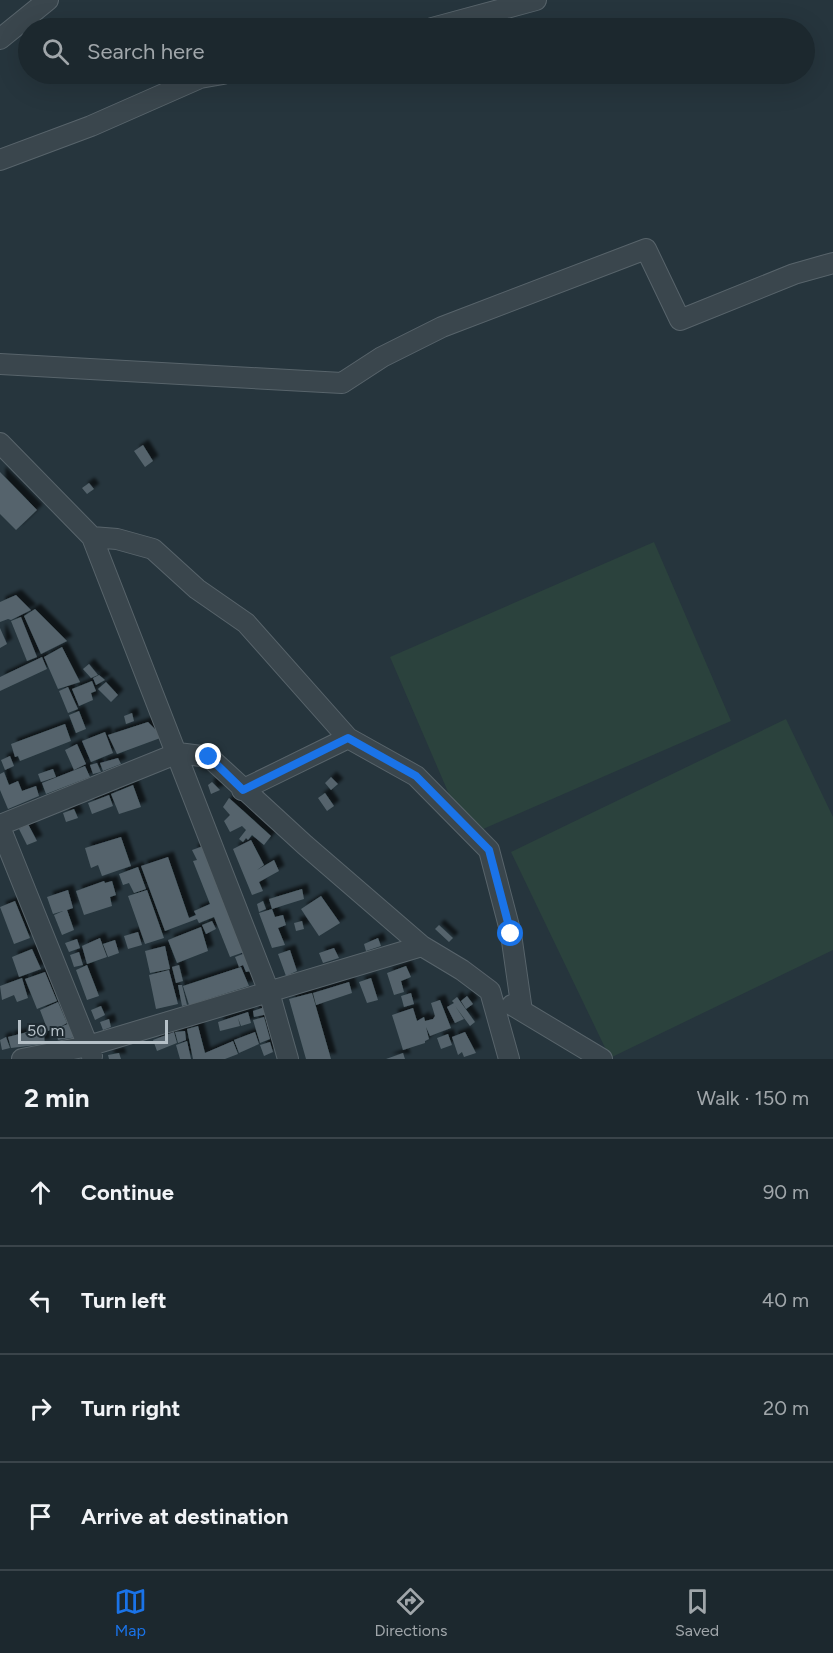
<!DOCTYPE html>
<meta charset="utf-8">
<style>
:root{--surface:#1c282e;--page:#29343a;--text:#f1f3f6;--muted:#a0a6aa;--line:#3a444a;--accent:#1a73e8}
body{margin:0;font-family:Figtree,sans-serif;background:var(--page);color:var(--text)}
.scale{position:absolute;left:18px;bottom:15px;width:150px;box-sizing:border-box;padding-left:6px;border:3px solid #b6c1c8;border-top:0;font-size:16px;line-height:21px;white-space:nowrap;color:#b6c1c8;-webkit-text-stroke:4px #1f2b32;paint-order:stroke}
.stop{position:absolute;width:18px;height:18px;margin:-14px;border:4px solid #1a73e8;border-radius:50%;background:#fff}
.stop.end{background:#1a73e8;border-color:#fff;box-shadow:0 2px 6px #0008}
.list{margin:0;padding:0;list-style:none}
h2{display:flex;justify-content:space-between;align-items:center;height:78px;margin:0;padding:0 24px;font-size:26px}
h2 small{font-size:20px;font-weight:400;color:var(--muted)}
.list li{display:grid;grid-template-columns:39px 1fr auto;gap:18px;align-items:center;box-sizing:border-box;height:108px;padding:0 24px;border-top:2px solid var(--line)}
.list b{display:block;font-size:22px;white-space:nowrap}
.list em{font-size:20px;font-style:normal;color:var(--muted)}
.icon{flex:none;width:33px;height:33px;fill:none;stroke:currentColor;stroke-width:2;stroke-linecap:round;stroke-linejoin:round}
.map{position:relative;flex:none;width:833px;height:1059px;overflow:hidden}
.search{position:absolute;background:var(--surface);box-shadow:0 6px 24px #0002;left:18px;right:18px;top:18px;height:66px;display:flex;align-items:center;gap:15px;box-sizing:border-box;padding:0 21px;border-radius:33px;color:var(--muted);font-size:22px}
.sheet{height:510px;background:var(--surface)}
nav{display:flex;justify-content:space-around;align-items:center;box-sizing:border-box;height:84px;border-top:2px solid var(--line);background:var(--surface);font-size:16px;color:var(--muted)}
nav a{display:grid;justify-items:center;gap:3px}
nav .on{color:var(--accent)}
.map>svg:first-child{display:block}
.park{fill:#2b423d}
.building{fill:#54646c;filter:url(#shadow)}
.lines{fill:none;stroke-linecap:round;stroke-linejoin:round}
.street-casing{stroke:#58646b;stroke-width:22}
.street{stroke:#3a464d;stroke-width:20}
.route{stroke:#1a73e8;stroke-width:8}
</style>
<div class="map">
<svg width="833" height="1059" viewBox="0 0 833 1059">
<defs>
<filter id="shadow"><feDropShadow dx="5.5" dy="-5.5" stdDeviation="1.5" flood-color="#0009"/></filter>
</defs>
<rect width="100%" height="100%" fill="#26353d"/>
<!-- park -->
<path class="park" d="M654 542 731 721 467 836 390 657Z
M786 719 833 817V950L610 1058 511 852Z"/>
<!-- building -->
<path class="building" d="M143 445 153 461 145 467 134 451Z
M0 472 37 510 16 530 0 514Z
M89 483 94 489 87 494 82 488Z
M16 595 31 610 11 620 8 619 0 622V602Z
M35 609 67 641 41 654 24 616Z
M21 617 37 657 27 661 11 621Z
M0 628 7 644 0 648Z
M62 647 80 682 58 689 44 657Z
M42 657 47 669 0 691V677Z
M89 664 98 675 91 678 83 669Z
M99 675 105 680 96 685 93 678Z
M92 681 96 691 91 693 93 700 79 706 72 689Z
M106 682 118 695 111 702 98 689Z
M68 687 78 709 68 713 59 691Z
M79 711 86 729 76 733 69 715Z
M132 713 134 721 126 724 124 716Z
M148 722 163 737 117 754 108 735Z
M65 724 71 741 20 761 18 756 15 757 11 744Z
M105 732 113 753 91 762 82 741Z
M77 744 86 764 74 770 65 750Z
M10 756 14 766 5 770 1 760Z
M118 758 121 764 103 771 100 763Z
M97 763 101 772 93 774 90 765Z
M85 766 90 777 46 794 42 783Z
M53 769 56 777 41 782 38 774Z
M4 772 9 785 18 781 22 791 36 786 39 796 8 809 0 790V774Z
M331 777 338 784 331 790 325 783Z
M212 782 220 790 211 794 208 785Z
M133 785 141 807 119 814 111 794Z
M325 793 334 806 327 811 318 798Z
M109 795 113 806 92 814 88 803Z
M229 798 271 836 264 845 252 835 248 840 246 838 243 842 239 839 246 830 242 826 230 832 224 821 230 815 223 807Z
M74 809 78 818 66 822 63 813Z
M28 824 37 841 27 845 19 829Z
M121 837 131 866 102 876 98 865 91 868 85 848Z
M251 840 264 865 257 870 274 860 279 871 259 882 263 891 252 895 233 849Z
M209 844 247 951 230 957 214 917 199 923 197 919 165 931 141 866 168 857 189 918 196 915 194 911 210 904 193 861 197 860 192 850Z
M138 867 146 889 134 893 129 883 123 885 119 874Z
M104 881 105 883 112 881 116 895 110 897 112 906 84 915 76 891Z
M302 889 304 899 272 909 269 899Z
M68 890 73 908 67 910 74 930 62 935 54 915 63 911 53 914 47 897Z
M147 890 164 938 145 944 128 896Z
M321 896 340 923 319 936 301 909Z
M15 901 30 938 14 944 0 907Z
M263 901 266 909 259 912 257 904Z
M272 909 275 917 283 915 286 925 278 928 285 945 272 948 259 913Z
M212 921 216 929 206 934 202 925Z
M302 921 304 929 296 931 294 923Z
M439 925 453 938 449 942 435 929Z
M201 927 208 951 177 963 168 940Z
M138 932 142 945 128 949 124 936Z
M100 938 107 957 87 964 82 946Z
M378 938 381 946 366 951 364 944Z
M77 939 80 948 69 952 65 943Z
M115 940 119 953 108 957 103 944Z
M165 946 170 969 150 973 145 951Z
M334 948 339 958 323 963 319 953Z
M32 949 41 969 19 977 12 957Z
M290 950 297 971 286 976 278 954Z
M79 952 83 965 74 967 70 955Z
M248 952 255 970 246 972 243 965 239 967 235 957Z
M87 965 99 996 87 1000 76 970Z
M179 965 183 981 176 983 172 967Z
M406 966 411 977 401 981 404 992 394 995 387 973Z
M241 967 249 986 189 1005 183 986Z
M169 970 178 1004 156 1009 149 975Z
M45 972 57 1001 37 1009 25 979Z
M22 978 28 998 17 1002 14 995 2 1000 0 986Z
M371 978 378 1000 367 1003 359 982Z
M349 982 352 993 316 1005 313 993Z
M178 985H182L187 1005 182 1006Z
M312 993 331 1059H306L289 999Z
M411 993 414 1004 404 1007 401 996Z
M467 996 473 1004 466 1009 461 1001Z
M457 997 475 1022 470 1026 455 1006 464 1019 455 1023 447 1007 454 1003 452 1001Z
M440 1000 451 1028 430 1036 426 1027 429 1039 425 1041V1043L403 1050 392 1015 413 1008 417 1021 424 1017 425 1021 433 1019 435 1016 431 1003Z
M58 1002 67 1023 60 1027 73 1022 77 1037 58 1040 55 1028 48 1031 40 1010Z
M101 1006 105 1015 95 1020 91 1010Z
M265 1007 268 1014 254 1017 253 1011Z
M248 1012 251 1023 241 1026 238 1018 240 1026 220 1031 218 1022Z
M264 1017 270 1039 260 1043 253 1020Z
M109 1019 111 1027 103 1030 100 1022Z
M198 1026 205 1053 233 1041 238 1054 225 1059H193L187 1029Z
M43 1028 45 1044 11 1048 8 1037Z
M185 1031 186 1040 178 1043 175 1032Z
M174 1032 177 1043 157 1051 153 1040Z
M255 1032 259 1044 239 1053 234 1040Z
M465 1032 476 1053 464 1057 462 1052 458 1055 452 1037Z
M448 1034 452 1045 441 1049 437 1038Z
M6 1037 10 1048 2 1050 0 1040Z
M187 1041 191 1059H180L176 1045Z
M270 1042 273 1052 264 1056 260 1045Z
M119 1053 121 1059H109L108 1055Z
M403 1053 405 1059H386Z"/>
<g class="lines">
<!-- street casing -->
<g class="street-casing">
<path id="street" d="M432 28 536 0
M0 39 48 0
M0 160 91 126 200 78 223 74
M0 364 342 383 382 357 442 327 646 249 680 320 794 274 833 263
M0 443 92 537 269 992 288 1059
M92 537 117 539 153 549 197 589 246 623 348 738 416 776 489 850 511 934 522 1011
M242 790 348 738
M0 825 178 753 209 757 305 845 422 946 462 970 490 991 509 1059
M0 827 92 1056
M512 1005 602 1059
M22 1059 88 1046 422 946"/>
</g>
<!-- street -->
<use href="#street" class="street"/>
</g>
<g class="lines">
<!-- route -->
<path class="route" d="M209 757 243 790 348 738 416 776 489 850 511 934"/>
</g>
</svg>
<div class="scale">50 m</div>
<div class="stop" style="left:511px;top:934px"></div>
<div class="stop end" style="left:209px;top:757px"></div>
<div class="search"><svg class="icon" aria-label="search" viewBox="0 0 24 24"><circle cx="10" cy="10" r="6"/><path d="M15 15l6 6"/></svg>Search here</div>
</div>
<section class="sheet">
<h2>2 min<small>Walk · 150 m</small></h2>
<ul class="list">
<li><svg class="icon" aria-label="ahead" viewBox="0 0 24 24"><path d="M12 20V5M6 11l6-6 6 6"/></svg><div><b>Continue</b></div><em>90 m</em></li>
<li><svg class="icon" aria-label="left" viewBox="0 0 24 24"><path d="M17 20v-9H6M10 6l-5 5 5 5"/></svg><div><b>Turn left</b></div><em>40 m</em></li>
<li><svg class="icon" aria-label="right" viewBox="0 0 24 24"><path d="M7 20v-9h11M14 6l5 5-5 5"/></svg><div><b>Turn right</b></div><em>20 m</em></li>
<li><svg class="icon" aria-label="arrive" viewBox="0 0 24 24"><path d="M6 21V4h12l-3 4 3 4H6"/></svg><div><b>Arrive at destination</b></div></li>
</ul>
</section>
<nav>
<a class="on"><svg class="icon" aria-label="map" viewBox="0 0 24 24"><path d="M3 6l6-2 6 2 6-2v14l-6 2-6-2-6 2zM9 4v14M15 6v14"/></svg>Map</a>
<a><svg class="icon" aria-label="directions" viewBox="0 0 24 24"><path d="M12 3l9 9-9 9-9-9zM9 14v-3h6M13 9l2 2-2 2"/></svg>Directions</a>
<a><svg class="icon" aria-label="saved" viewBox="0 0 24 24"><path d="M7 4h10v16l-5-4-5 4z"/></svg>Saved</a>
</nav>
